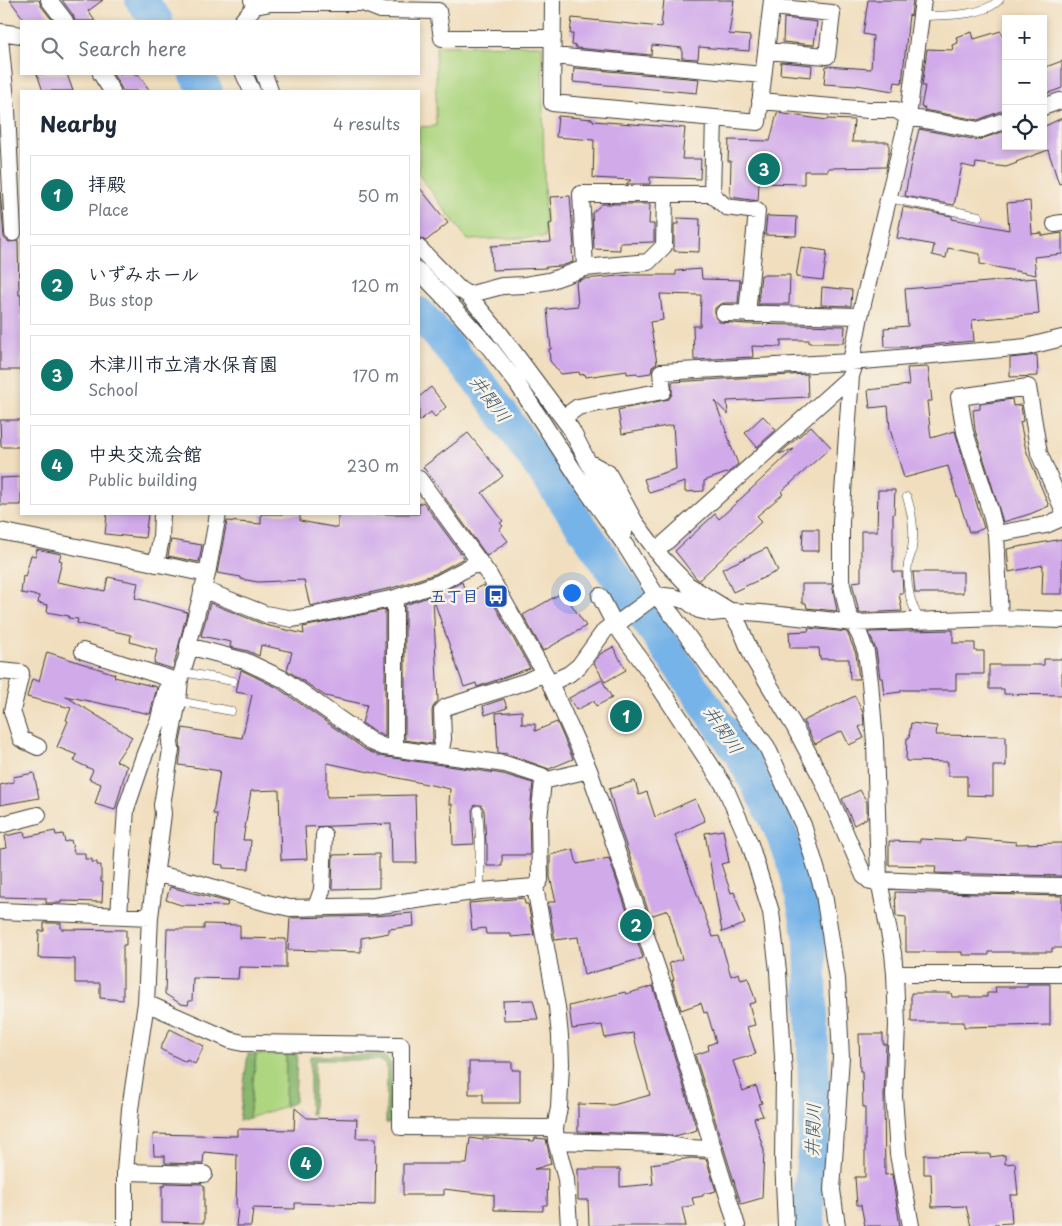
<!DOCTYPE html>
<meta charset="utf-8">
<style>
:root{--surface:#fff;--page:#f2f2f3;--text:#1f2937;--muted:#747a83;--line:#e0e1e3;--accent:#0f766e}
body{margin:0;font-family:"Playpen Sans","Klee One",sans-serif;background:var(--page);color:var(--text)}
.controls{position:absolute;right:15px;top:15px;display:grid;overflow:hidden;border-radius:0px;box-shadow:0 2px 8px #0003}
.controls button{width:45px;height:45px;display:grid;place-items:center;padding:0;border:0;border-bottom:1px solid var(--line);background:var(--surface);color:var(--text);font:25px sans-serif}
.you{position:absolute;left:571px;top:592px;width:18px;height:18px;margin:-12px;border:4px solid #fff;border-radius:50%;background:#1a73e8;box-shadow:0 0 0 8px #1a73e833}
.badge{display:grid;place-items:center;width:32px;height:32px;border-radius:50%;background:var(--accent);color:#fff;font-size:16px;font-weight:700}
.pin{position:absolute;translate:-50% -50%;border:2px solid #fff;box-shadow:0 1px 5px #0006}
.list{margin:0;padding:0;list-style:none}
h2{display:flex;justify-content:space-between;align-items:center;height:65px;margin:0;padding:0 20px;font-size:21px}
h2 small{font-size:16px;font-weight:400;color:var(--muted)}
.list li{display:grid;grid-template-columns:32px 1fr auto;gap:15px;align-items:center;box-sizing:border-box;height:80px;margin:0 10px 10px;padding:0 10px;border:1px solid var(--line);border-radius:0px}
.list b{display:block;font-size:19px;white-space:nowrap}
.list p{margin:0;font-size:16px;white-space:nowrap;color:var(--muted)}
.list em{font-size:16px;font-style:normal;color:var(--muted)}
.icon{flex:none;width:28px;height:28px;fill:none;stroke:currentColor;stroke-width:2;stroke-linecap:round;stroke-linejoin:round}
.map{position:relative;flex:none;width:1062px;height:1226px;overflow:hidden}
.search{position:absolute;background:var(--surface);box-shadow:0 2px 8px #0003;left:20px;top:20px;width:400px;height:55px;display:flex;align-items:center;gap:12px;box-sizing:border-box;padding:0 18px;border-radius:0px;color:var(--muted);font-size:19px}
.panel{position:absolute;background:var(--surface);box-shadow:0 2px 8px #0003;left:20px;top:90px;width:400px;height:425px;border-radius:0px}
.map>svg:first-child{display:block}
.green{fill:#aed681;stroke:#65794e}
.forest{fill:#8ab76f;stroke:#536a46}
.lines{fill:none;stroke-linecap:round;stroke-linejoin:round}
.river{stroke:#76b3e8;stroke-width:32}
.building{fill:#d1aaea}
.service-casing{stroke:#3c3934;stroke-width:9}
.minor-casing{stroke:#3c3934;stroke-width:18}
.service{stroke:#fff;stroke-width:8}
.minor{stroke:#fff;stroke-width:16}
.labels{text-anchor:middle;stroke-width:5;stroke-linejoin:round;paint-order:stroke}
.transit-label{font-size:16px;font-weight:bold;fill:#164399;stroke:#f7f3e8;text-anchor:end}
.water-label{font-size:18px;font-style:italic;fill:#40586e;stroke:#f7f3e8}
</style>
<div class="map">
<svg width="1062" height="1226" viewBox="0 0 1062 1226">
<rect width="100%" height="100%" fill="#f7f3e8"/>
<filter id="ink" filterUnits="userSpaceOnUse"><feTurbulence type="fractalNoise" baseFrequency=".02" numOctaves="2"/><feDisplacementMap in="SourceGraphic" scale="10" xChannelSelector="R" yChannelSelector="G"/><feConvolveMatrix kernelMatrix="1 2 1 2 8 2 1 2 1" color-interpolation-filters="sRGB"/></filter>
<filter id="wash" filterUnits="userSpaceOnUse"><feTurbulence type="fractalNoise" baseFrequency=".0096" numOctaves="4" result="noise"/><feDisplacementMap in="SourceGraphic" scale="20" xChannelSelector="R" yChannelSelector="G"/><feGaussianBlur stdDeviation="1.12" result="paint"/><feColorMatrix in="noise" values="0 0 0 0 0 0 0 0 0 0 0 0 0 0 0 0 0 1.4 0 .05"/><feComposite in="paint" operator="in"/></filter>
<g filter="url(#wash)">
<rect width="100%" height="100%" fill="#f1debe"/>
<!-- green -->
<path class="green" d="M542 45 545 237 468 240 439 202 419 174V127L436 126V46Z
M256 1054H286L285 1106 249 1118Z"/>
<!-- forest -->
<path class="forest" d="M248 1054H256L249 1118 239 1121Z
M286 1054H297L295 1102 285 1106Z
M383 1055 391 1063V1123H386L387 1065 380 1060H315L313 1114H310V1056Z"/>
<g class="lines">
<!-- river -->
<path class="river" d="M141 0 157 21
M195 74 207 91
M419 313 485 389 557 491 741 756 778 825 796 873 810 939 815 1123 808 1208 810 1226"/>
</g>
<g id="blocks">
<!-- building -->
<path class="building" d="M10 0H39L41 6 53 21H25Z
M62 0H103L88 11 95 21H75L73 15Z
M664 0H734L729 34 750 36 749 51 699 47 698 59 682 58V48L652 45 651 55 576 48V46L572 45 573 34H570L572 18 661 27Z
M868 0H913L911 16 909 15 902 83 895 82 893 91 857 85V86L824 84 826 66 871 69 873 36 863 34Z
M784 18 817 22 814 45 783 42Z
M1001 31 1006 46V109L978 120 924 110 925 108 921 107 925 86H922L927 49 953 50 952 45 958 43 956 37 972 32 974 39Z
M1062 61V88L1043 95V68Z
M781 62 812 65 811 77 780 74Z
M574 68 699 79 697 93 573 82Z
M37 74H67L73 91H43Z
M113 74H138L150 91H123Z
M777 113 827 120 828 119 854 120 852 142H889V151L886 167 828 168V171H804V184L759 183 758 201 730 197 731 161H728L729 140 770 141Z
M558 116 593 119V121L685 128 682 159H701L700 179 650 177V184H626L631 180 593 178 594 140 556 137Z
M1062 118V183L1059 184 1048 150 1016 162 1017 163 1006 167 976 163 975 168 962 165 954 205 905 196 910 167 919 129 978 140 1005 131 1006 146H1043V127Z
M419 187 448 223 426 241 419 238Z
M0 191 4 238 9 242 18 241 19 295H21V370H0Z
M570 196 574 248H572L573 262 561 266 546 267V268L492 270 491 246 551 242 549 224 552 223 550 197Z
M1030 201 1032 234 1042 233V236L1062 233V254L1034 257 1036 275 980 264V254L948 248 946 258 932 255 934 245 897 238 903 207 952 216V219L1009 230 1007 203Z
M602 204H650L649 224H654V242L620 243V250L594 249 592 213Z
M767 216 797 217 796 236 765 235Z
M678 218 700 219 699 252 674 251V224H678Z
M801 247 827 251 823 280 796 277Z
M701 269 702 279 740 280 738 303H724L719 305 715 308V317L719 322 747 324 845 326 844 343H809V340H781V347L752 346 753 357 694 360 693 326H700L701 295 660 294 663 320 650 322 657 363 652 367 651 373 637 375V373L627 374V371L586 377 585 374 580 375 579 372 561 374 550 361 549 349H551L547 309 578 306 576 282 583 279 631 275H676V271Z
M761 275H790L789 304H758Z
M1036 278 1039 314 972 320 974 341 906 347H885L884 328 908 326 905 289Z
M822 287 852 290 851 306 821 305Z
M1037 355 1038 376 1010 377V358Z
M928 367 932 401H927L931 438 955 431 984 528 975 532H969L958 497H957L948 466 904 478 890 429 888 406 870 408 868 390 909 385 907 368Z
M807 374 808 397 727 401 728 415 715 401 730 442V447L731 446 738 464 729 472 704 481V491L685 492V482L649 493 644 479 676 469 673 425 622 434 618 410 669 399 672 394V382Z
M431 387 446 407 435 417 431 412 419 421V397Z
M1012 399 1013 406 1021 405 1023 421 1020 422 1026 450 1049 506 1030 514 1003 522 975 430 973 410 980 409V404Z
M763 416 776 430 757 447 745 433Z
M0 420H21V447H1Z
M811 426 831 447 781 492 783 494 757 516 762 521 699 580 696 578 675 551 715 514 719 519 794 449 779 454Z
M468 433 503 476 482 493 503 521 500 523 503 526 499 529 508 541 487 556 441 492 442 491 423 467Z
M21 477V505H0V478Z
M878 490H895L894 514H893V572H902L903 593H899L902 611 859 613 852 582 861 581V531H877Z
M423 502 464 558 435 574 392 588 310 606 304 580 258 582 241 579V577L217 573 227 521 261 524V514H300V521L338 528V514H419V504Z
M107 514H148L145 538 105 534Z
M803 529H819V551H802Z
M1062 539V594H1042L1043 565 1009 572 1007 549Z
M171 540 202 545 199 562 168 556Z
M767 548 778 571 733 592 722 569Z
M37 549 61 554 59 560 62 561 57 582 105 591 108 577 138 583 135 598 187 612 173 669 154 663 157 650 130 642 131 635 77 623 78 619 68 618 69 616 47 612 48 605 38 603 39 596 21 593 23 576 25 577 31 555 35 556Z
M913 572H963V593H915Z
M462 582 466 594 483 585 530 668 477 687 476 683 464 687 433 598 438 701 433 707 432 711 433 738 432 744 405 740V605L442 592Z
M802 584H832L837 611 807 608 806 603H802Z
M563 592 586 626 543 651 523 615Z
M210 603 265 625 304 634 303 627 385 610V737L377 733 362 723 367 705 325 696 287 670 292 652 261 645 259 656 248 651 230 647 231 642 201 636Z
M808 628 847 632 856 654 859 679H850L849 659H820L819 648H790L789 632 809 631Z
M953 630V643H975V651H984V674H956V690H901V692L884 694 882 678H880L876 650 869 632Z
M613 647 626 670 605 682 594 663 600 654Z
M47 652 115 674 114 677 157 687 150 714 65 696 132 737 116 761 127 766 115 810 95 804 101 784 89 779 93 770 74 761 77 755 57 747 68 721 66 720 71 708 27 697 32 679 39 681Z
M1044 659H1062V695L1004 694V689H989V665H1044Z
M241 670 278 688 366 750 380 756 503 774 533 783 529 819 530 855H502V866H487V844H486L484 810 481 805H475L472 810 474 844 453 845 452 804H449L450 789 327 763V797L415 795 417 863H392L391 824 305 827 307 859 281 860 279 790 251 791 243 840H251L249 869 223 868V865L214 864 217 814H213L220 771 179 765 181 751 180 742 183 728 242 738 252 695 236 692Z
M602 680 612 698 596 706 594 701 576 710 569 698Z
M855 696 863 713 864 725 859 727 864 738 849 745 842 731 815 744 803 721Z
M504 699 507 708 485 715 483 706Z
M522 711V724H535V731L557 722 573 759 549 769 508 754 498 753 496 713Z
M911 723 937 726 936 735 1006 736V766H993V796L967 795V776H948V762L906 761 907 738H909Z
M34 773 39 798 0 805V785L14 782 13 777Z
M635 781 639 795 647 792 655 817 695 799 705 821 675 835 713 937 719 936 731 976 739 973 741 980 748 978 756 1002 749 1004 755 1025 747 1027 756 1054 733 1061 743 1091 756 1086 762 1103 758 1104 763 1116 754 1118 764 1151 762 1198 741 1204 695 1055 709 1050 708 1045 716 1042 707 1012 704 1013 701 1003 681 1010 672 980H674L669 963 682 959 668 910 650 916 618 822 609 789Z
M860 790 867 802V818L854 825 842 799Z
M723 830 729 862 721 864 731 893 734 892 745 924 722 932 705 833Z
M55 831 56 835 63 834 65 842 71 840 74 853H85V859H92V862H97V865H101V882H103L102 902 61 901V903H46V898L0 897V849L7 848 5 836 24 832 25 837Z
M965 838 1016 842V844L1062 843V876L935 873 936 866 889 865V841L920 842V839L965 841Z
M573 849 577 864 609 858 643 958 584 975 578 937 555 940 548 902H556L550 877V855Z
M379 854V888L332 889 333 855Z
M170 887 228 902 227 906 181 905 166 900Z
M895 892 1062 896V948H1052V952H989V955H962V952H906V917L896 916Z
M524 898 525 904H528L534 935 511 937V934H486L485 928 472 930 469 903Z
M413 913 414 926 389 929V933L361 938V952L288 950 290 918 374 916Z
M44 923H61V929L126 930V945H123V1000L100 998V983H75V959L38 958 39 931H44Z
M204 924 240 925V938L286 939V968L239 967 238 979 193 978 192 1001H189L188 1005 181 1004 165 994 167 929H204Z
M1027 984H1050V1025L964 1027V1022H911V993H951L952 997H987V993H996L995 987H1027Z
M653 986 697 1130 675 1136 663 1134 578 1132V1104L613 1105 650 1095 633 1033 605 1038 602 1025 572 1029 569 1006 625 992 626 994Z
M533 1000 538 1019 504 1020 503 1001Z
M170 1029 204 1046 195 1064 187 1060 186 1062 160 1049Z
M859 1034H883V1044H886L884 1096 885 1175 892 1174 900 1226H865L861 1205H857L855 1177H865V1107H863L862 1071H860Z
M469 1062H512V1070H520V1103H483V1094H469Z
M295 1108 307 1118 357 1119 356 1138H376L375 1205 295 1203V1209L253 1208 251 1226H236L238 1208H236L237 1155 204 1152 203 1164 165 1163V1156H154L153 1134 237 1136V1129L294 1130Z
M470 1138 483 1140V1138H487L534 1141 535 1138 546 1139 551 1164 534 1169H548L547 1205H543V1211L494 1210V1195L444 1189V1195H403V1164H467Z
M990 1154V1157L1005 1155V1164L1015 1163 1018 1195H1010L1012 1223 994 1224 995 1226H971L966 1206 932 1207 931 1174H924V1155Z
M691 1158 706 1159 716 1191 703 1194V1196L692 1198 694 1205 682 1208 686 1226H589L588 1200H578V1169H620V1187L653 1184 651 1164Z
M165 1183 202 1184 204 1186V1223L162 1222V1186H165Z"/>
</g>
</g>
<g filter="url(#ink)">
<use href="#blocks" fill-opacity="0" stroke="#3c3934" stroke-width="1"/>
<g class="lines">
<!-- service casing -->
<g class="service-casing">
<path id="service" d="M921 16C943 15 983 17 999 0
M888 198 979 216
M907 497C912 513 915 531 912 548 912 554 909 558 908 564 905 585 910 603 920 621
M182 672 233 681
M178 701 231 711
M478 810 480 838V891"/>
</g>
<!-- minor casing -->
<g class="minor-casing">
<path id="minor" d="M49 0 65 21
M553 0 552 103 758 122 772 0
M255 6 271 3H363L381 10 438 11 442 38H553
M242 21 255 6 252 0
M0 32 21 35
M0 38 7 110 13 233
M766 51 827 56 832 13 771 7
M553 56 763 75
M101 74 112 91
M244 74 252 91
M264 74 270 91
M760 101 869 110H896L908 117 979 130 1006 120
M1043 107 1060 101
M712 194 726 207 757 211 747 314
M1055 224 1062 223
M419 248 459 289 468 295 498 331 571 429 588 462 608 473 635 522 662 558 688 585 730 611 740 627 753 658 794 726 822 779 864 876 871 882 879 880 964 884 1062 886
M585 268 648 262 664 246 665 194
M419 271 447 300 489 347 517 383 585 488 625 545 656 595 673 616 767 747 803 825 824 894 837 979 841 1057 832 1190 837 1226
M468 295 502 286 525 285 549 281 585 268 581 194H712L714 118
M724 313 860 316
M563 418 578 407 663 391 661 372 851 362 1026 347 1062 338
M588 462 623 526 624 533
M419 479 489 575 550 683 589 770 663 985 737 1226
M0 531 207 574
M996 534 1046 525 1062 518
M656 551 851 376
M156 564 161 539 162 514
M202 589 265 614 293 619 320 614 395 598 439 583 471 566 481 564
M600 596 614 623 649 671 725 787 750 844 771 912 778 971 784 1075 783 1159 786 1226
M395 598V748
M1000 618 996 534 990 510 965 432 959 397 1028 387 1039 453 1062 507
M188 646 245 661 283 679 372 742 384 747 505 764 542 776 543 781 589 770
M83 651 174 680
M0 671 21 673 12 711 21 739 38 747
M550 683 569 674 579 666 605 630 614 623 621 621 656 595 673 597 687 601 699 610 712 613 730 611 761 613 854 623 1000 618 1062 620
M440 754 443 739 442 711 446 707 527 681 544 673
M0 825 38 815
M156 874 194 882 267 903 290 908 374 906 480 891 535 887 557 1007 560 1036 561 1064 559 1108 555 1128 556 1141 566 1179 569 1226
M535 887 540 880 539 819 543 781
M316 907 322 890 324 835
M0 911 150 917
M119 915 126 809 144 756 159 719 166 690 174 680 180 679
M895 974H1062
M146 1003 230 1040 243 1043 401 1045V1127L555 1128
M556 1141 663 1144 686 1148 714 1149
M125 1172 204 1174
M125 1226V1172L130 1109 146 1003 150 917 163 814 162 805 171 750 170 742 178 701 180 679 188 653V646L207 574 218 514
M911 1226 898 1154 894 1096 897 1025 895 974 893 953 879 880 875 742 870 682 866 652 860 636 848 613 841 580V522L851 376 853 370 851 362 860 316 908 117 923 0"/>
</g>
<!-- service -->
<use href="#service" class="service"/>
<!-- minor -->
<use href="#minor" class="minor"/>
</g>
</g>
<!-- icons -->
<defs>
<g id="bus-square" transform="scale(1.25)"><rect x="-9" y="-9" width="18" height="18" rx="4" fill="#1a4fb4" stroke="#f7f3e8"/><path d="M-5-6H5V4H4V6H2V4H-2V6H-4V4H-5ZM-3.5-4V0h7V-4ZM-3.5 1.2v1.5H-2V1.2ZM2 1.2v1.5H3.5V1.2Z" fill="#fff"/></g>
</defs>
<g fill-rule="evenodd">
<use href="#bus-square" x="496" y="596"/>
</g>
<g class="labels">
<!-- transit labels -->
<g class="transit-label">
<text x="478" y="602">五丁目</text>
</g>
<!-- water labels -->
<g class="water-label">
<text transform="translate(490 399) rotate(53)" y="6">井関川</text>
<text transform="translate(723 730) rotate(56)" y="6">井関川</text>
<text transform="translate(813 1130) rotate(-88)" y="6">井関川</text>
</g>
</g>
</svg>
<div class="controls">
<button>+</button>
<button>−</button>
<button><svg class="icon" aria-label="locate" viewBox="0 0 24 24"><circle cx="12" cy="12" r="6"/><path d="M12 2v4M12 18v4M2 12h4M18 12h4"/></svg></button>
</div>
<div class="you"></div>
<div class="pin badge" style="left:626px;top:716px">1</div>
<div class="pin badge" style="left:636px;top:925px">2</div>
<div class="pin badge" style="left:764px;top:169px">3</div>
<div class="pin badge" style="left:306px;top:1163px">4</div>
<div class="search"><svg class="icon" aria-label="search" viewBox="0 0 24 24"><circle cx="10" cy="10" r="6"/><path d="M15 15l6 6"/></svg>Search here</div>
<section class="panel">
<h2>Nearby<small>4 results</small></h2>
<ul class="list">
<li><span class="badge">1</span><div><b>拝殿</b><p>Place</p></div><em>50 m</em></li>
<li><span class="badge">2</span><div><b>いずみホール</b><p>Bus stop</p></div><em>120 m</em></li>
<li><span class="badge">3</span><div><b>木津川市立清水保育園</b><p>School</p></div><em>170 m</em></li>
<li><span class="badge">4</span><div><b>中央交流会館</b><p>Public building</p></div><em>230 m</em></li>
</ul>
</section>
</div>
